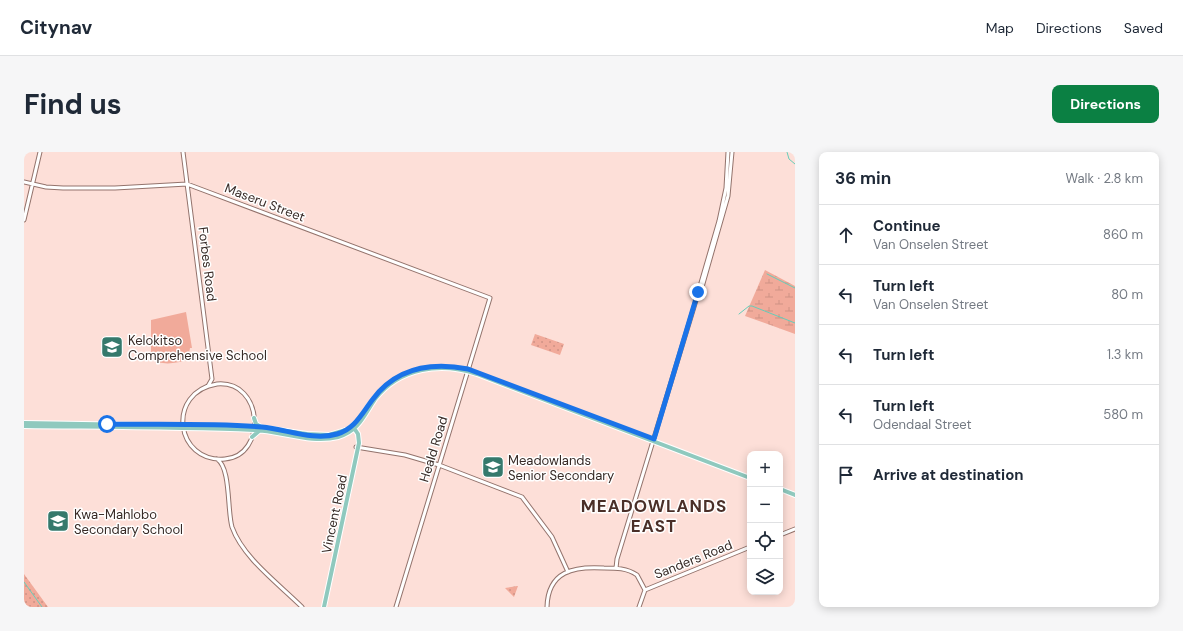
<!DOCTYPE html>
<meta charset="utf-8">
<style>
:root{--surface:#fff;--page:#f6f6f7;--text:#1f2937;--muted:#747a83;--line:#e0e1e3;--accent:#0b8043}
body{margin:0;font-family:"DM Sans",sans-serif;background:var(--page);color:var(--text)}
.controls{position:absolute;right:12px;bottom:12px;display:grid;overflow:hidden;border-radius:8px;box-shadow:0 2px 10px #0003}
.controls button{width:36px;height:36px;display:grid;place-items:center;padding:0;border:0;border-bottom:1px solid var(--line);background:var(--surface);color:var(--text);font:20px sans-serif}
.stop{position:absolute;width:12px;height:12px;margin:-9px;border:3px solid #1a73e8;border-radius:50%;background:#fff}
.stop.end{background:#1a73e8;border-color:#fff;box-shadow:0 1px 4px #0008}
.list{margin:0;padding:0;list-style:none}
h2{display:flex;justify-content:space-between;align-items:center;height:52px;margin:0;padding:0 16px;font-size:17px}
h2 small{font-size:13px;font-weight:400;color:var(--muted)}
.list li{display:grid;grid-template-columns:26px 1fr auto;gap:12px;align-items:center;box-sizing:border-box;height:60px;padding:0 16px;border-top:1px solid var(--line)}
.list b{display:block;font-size:15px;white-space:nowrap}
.list p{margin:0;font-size:13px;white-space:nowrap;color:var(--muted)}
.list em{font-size:13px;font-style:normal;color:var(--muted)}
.icon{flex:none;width:22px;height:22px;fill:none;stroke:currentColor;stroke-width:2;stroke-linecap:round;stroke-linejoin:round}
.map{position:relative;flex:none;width:771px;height:455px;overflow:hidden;border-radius:8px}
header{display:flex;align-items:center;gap:24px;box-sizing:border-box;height:56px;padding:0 20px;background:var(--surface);border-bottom:1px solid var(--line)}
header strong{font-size:19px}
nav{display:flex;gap:22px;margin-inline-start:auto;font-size:14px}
.intro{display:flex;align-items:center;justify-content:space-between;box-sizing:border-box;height:96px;padding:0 24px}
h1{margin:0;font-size:28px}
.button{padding:10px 18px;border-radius:8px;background:var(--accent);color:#fff;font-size:14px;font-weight:700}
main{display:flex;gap:24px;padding:0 24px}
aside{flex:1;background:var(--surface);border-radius:8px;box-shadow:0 2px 10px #0003}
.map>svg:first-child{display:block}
.wetland{fill:url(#wetland-marsh)}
.park{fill:url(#park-dots)}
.garden{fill:#f1aa9a}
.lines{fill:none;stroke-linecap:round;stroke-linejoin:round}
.stream{stroke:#67cdb9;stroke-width:1}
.minor-casing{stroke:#93736c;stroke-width:5}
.major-casing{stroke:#fff;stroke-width:6}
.minor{stroke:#fff;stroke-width:3}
.major{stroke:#8fc9be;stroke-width:4}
.route{stroke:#1a73e8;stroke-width:5}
.labels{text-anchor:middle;stroke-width:3;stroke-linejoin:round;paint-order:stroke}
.street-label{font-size:13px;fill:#372a26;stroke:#fff}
.poi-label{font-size:13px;fill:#372a26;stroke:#fff;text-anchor:start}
.district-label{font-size:17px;font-weight:bold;letter-spacing:1px;fill:#4a2f28;stroke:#fff}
</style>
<header>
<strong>Citynav</strong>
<nav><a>Map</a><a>Directions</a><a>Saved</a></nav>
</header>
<div class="intro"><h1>Find us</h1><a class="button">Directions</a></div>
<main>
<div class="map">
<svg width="771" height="455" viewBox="0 0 771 455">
<defs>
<pattern id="wetland-marsh" width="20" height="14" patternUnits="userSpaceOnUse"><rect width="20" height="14" fill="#f1aa9a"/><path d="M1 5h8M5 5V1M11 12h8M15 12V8" fill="none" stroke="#cf9285"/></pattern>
<pattern id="park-dots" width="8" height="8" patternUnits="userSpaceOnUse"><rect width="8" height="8" fill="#f1aa9a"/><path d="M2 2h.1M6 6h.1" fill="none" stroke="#cf9285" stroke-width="1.8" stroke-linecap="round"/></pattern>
</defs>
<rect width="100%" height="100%" fill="#fddfd8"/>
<!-- wetland -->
<path class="wetland" d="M741 118 771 134V182L721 164Z"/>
<!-- park -->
<path class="park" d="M511 182 540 192 536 203 507 193Z
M0 422 24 455H0Z
M494 434 490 445 481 436 493 434Z"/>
<!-- garden -->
<path class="garden" d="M162 160 168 196H166L164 208C152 211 136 215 127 205V168Z"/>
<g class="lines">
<!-- stream -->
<path class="stream" d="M763 0 765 7 771 12
M743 122 771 136
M715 162 725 154H728L771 171
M0 430 18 455"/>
<!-- minor casing -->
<g class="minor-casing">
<path id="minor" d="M159 0 188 227 184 234
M0 30 22 35 39 36H91L163 32 466 146 372 455
M0 68 16 0
M674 140 678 135 704 44 708 0
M193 232C240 228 243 304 201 307 151 311 142 240 193 232Z
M332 295 381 303 415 313 498 345 528 385 544 420
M193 307C207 316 203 358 208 375 219 406 255 432 278 455
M756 383 771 377
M592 416 593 407 670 155 695 69 702 36 704 0
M621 438 726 395
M523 455C524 419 550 414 580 416 592 416 603 416 613 423L621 438 615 455"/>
</g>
<!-- major casing -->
<g class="major-casing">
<path id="major" d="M230 266 232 272 237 275
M0 271 234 275 283 282 305 283 325 277 336 267 345 253
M0 274C77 275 154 275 230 278 258 279 287 292 314 285 335 279 340 263 351 247 376 215 417 210 453 222L726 326
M228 285 235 279
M756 337 771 343
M300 455 335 291 334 282 330 276"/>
</g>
<!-- minor -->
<use href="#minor" class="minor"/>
<!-- major -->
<use href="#major" class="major"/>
</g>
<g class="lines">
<!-- route -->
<path class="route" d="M83 272C134 273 187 271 238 275 262 277 289 289 313 282 331 277 338 261 349 247 373 215 407 210 444 217L630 287 674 140"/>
</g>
<!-- icons -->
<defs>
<g id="school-square" transform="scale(1.15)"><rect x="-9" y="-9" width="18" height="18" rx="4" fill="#35796c" stroke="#fff"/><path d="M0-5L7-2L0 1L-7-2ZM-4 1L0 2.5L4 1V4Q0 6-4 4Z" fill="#fff"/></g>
</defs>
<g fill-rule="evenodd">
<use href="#school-square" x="88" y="195"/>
<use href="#school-square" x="469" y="315"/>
<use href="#school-square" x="34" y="369"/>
</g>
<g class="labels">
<!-- street labels -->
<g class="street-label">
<text transform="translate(241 50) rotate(21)" y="5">Maseru Street</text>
<text transform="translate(184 112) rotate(83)" y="5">Forbes Road</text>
<text transform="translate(409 297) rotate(-73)" y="5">Heald Road</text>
<text transform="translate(310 362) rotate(-78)" y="5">Vincent Road</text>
<text transform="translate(669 407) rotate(-22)" y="5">Sanders Road</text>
</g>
<!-- poi labels -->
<g class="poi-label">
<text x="104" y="193">Kelokitso<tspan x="104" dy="15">Comprehensive School</tspan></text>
<text x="484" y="313">Meadowlands<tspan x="484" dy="15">Senior Secondary</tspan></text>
<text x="50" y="367">Kwa-Mahlobo<tspan x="50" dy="15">Secondary School</tspan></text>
</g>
<!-- district labels -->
<g class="district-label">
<text x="630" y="360">MEADOWLANDS<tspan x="630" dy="20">EAST</tspan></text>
</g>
</g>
</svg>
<div class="controls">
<button>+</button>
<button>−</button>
<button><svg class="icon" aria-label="locate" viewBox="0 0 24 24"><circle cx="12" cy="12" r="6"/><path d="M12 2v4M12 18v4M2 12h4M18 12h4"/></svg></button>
<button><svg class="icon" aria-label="layers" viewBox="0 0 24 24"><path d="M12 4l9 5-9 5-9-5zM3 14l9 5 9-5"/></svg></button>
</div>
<div class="stop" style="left:83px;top:272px"></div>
<div class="stop end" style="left:674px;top:140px"></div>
</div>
<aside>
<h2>36 min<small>Walk · 2.8 km</small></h2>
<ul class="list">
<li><svg class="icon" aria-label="ahead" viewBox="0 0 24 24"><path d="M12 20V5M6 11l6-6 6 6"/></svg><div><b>Continue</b><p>Van Onselen Street</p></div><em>860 m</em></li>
<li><svg class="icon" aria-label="left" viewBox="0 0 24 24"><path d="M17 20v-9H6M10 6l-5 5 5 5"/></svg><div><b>Turn left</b><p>Van Onselen Street</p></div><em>80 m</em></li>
<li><svg class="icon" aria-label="left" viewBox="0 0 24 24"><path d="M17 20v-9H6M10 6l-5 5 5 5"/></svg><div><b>Turn left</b></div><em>1.3 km</em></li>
<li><svg class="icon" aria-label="left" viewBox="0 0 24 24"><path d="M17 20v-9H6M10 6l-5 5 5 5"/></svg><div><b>Turn left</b><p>Odendaal Street</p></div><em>580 m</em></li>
<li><svg class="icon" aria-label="arrive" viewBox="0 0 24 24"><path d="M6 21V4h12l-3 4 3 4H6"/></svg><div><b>Arrive at destination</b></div></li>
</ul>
</aside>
</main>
